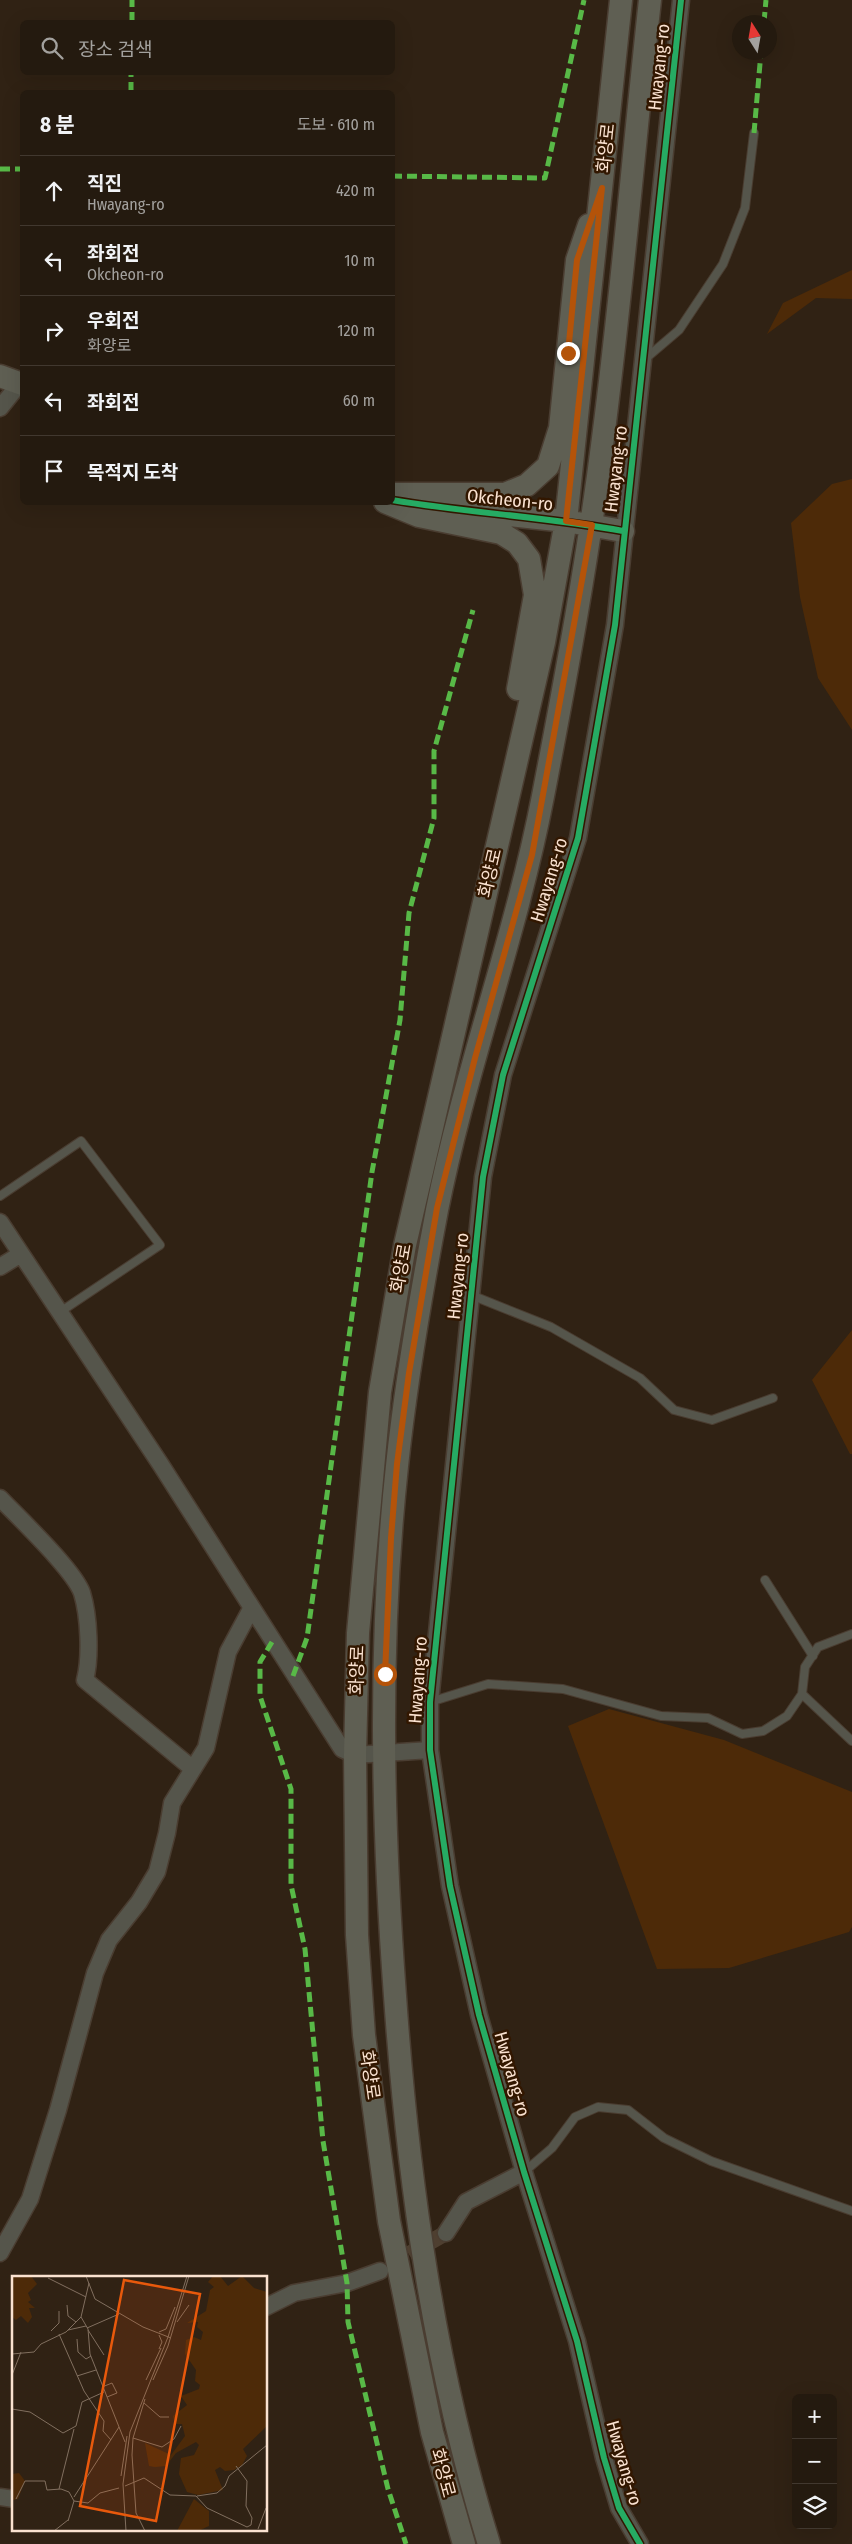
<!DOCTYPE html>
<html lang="ko">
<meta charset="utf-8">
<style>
:root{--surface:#241a0f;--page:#30271d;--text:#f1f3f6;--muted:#a3a19e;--line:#41382f}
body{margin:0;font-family:"Fira Sans Condensed","Noto Sans KR",sans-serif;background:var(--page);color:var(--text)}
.controls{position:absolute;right:15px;bottom:15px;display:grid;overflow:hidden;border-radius:8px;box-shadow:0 5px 20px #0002}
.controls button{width:45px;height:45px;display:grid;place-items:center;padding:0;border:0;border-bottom:1px solid var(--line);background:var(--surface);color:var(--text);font:25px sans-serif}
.compass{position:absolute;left:732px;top:15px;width:45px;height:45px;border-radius:50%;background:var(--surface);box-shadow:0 5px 20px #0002;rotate:349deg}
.stop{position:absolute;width:15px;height:15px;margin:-11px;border:4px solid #b45309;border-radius:50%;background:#fff}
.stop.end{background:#b45309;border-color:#fff;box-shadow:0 1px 5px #0008}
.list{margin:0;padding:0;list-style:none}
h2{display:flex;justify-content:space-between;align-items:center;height:65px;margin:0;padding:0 20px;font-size:21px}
h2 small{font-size:16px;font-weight:400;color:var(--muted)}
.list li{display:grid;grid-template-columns:32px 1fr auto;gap:15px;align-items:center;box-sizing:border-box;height:70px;padding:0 20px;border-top:1px solid var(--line)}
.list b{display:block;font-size:19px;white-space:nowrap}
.list p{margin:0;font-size:16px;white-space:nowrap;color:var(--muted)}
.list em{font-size:16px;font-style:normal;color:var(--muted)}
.icon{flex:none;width:28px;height:28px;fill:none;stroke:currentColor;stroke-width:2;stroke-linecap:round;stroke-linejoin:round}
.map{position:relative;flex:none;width:852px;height:2544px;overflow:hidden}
.search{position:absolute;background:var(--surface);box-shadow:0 5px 20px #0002;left:20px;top:20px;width:375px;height:55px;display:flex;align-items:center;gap:12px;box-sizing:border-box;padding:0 18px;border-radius:8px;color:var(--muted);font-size:19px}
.panel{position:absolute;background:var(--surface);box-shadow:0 5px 20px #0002;left:20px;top:90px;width:375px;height:415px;border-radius:8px}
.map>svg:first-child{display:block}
.green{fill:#4d2a08}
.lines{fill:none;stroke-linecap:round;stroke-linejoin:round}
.minor-tunnel{stroke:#4e3f30;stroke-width:16;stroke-dasharray:16 8;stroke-linecap:butt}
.service-casing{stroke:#4a3d31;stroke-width:10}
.minor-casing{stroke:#4a3d31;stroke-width:19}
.secondary-casing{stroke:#4a3d31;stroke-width:25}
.service{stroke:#55554b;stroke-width:8}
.minor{stroke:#55554b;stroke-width:16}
.secondary{stroke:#5f5f53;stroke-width:22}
.quiet{stroke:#58b947;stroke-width:5;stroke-dasharray:10 5;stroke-linecap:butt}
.cycleway-casing{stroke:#321700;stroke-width:9}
.cycleway{stroke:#26ab63;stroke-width:6}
.route{stroke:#b45309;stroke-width:6}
.labels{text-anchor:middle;stroke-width:5;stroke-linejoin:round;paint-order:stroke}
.street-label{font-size:18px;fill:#fae2d0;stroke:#321700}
.inset-road{fill:none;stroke:#816f5f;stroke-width:1}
.view{fill:#e8590c;fill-opacity:0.15;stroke:#e8590c;stroke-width:2.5}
.inset-edge{fill:none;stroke:#fae2d0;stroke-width:2.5}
</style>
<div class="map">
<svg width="852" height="2544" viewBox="0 0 852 2544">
<rect width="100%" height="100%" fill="#302214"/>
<!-- green -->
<path class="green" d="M852 270V299L816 298 767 334 783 303Z
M852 479V730L818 678 800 597 791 523 832 484Z
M852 1330V1454H850L812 1380Z
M609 1709 724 1740 852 1792V1927L849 1932 729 1968 657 1969 568 1726Z"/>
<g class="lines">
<!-- minor-tunnel -->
<path class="minor-tunnel" d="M388 2266 446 2233"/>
<!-- service casing -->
<g class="service-casing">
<path id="service" d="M645 359 679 330 723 264 745 208 754 133
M0 1196 81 1141 160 1245 60 1312
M471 1295 551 1327 640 1378 674 1410 712 1420 773 1398
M765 1580 813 1656
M802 1694 852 1741
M430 1702 488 1684 563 1689 661 1716 708 1718 742 1734 763 1731 787 1716 802 1694 805 1667 818 1647 852 1634
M524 2172 552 2148 575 2117 598 2107 628 2110 664 2138 711 2161 852 2211"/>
</g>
<!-- minor casing -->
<g class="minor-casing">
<path id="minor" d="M0 408 20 383
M0 1222 161 1465 342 1749 355 1755 430 1750
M0 1267 21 1254
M0 1498C19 1518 74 1570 82 1593 89 1616 91 1657 85 1680L193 1769
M446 2233 466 2202 524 2172
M0 2253 30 2199 58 2110 95 1973 109 1940 139 1902 157 1872 167 1833 172 1803 206 1748 228 1652 251 1609
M266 2307 294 2293 347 2283 380 2271
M0 2497 14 2499
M640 2544 619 2508 604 2458 577 2341 524 2172 479 2015 450 1886 430 1750V1702L483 1177 503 1075 578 838 615 625 681 0"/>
</g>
<!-- secondary casing -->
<g class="secondary-casing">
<path id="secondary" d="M0 376 22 384
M392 494H505L527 485 548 466 560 428 577 260 589 225
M385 502 419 516 501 533 517 543 529 559 535 595 518 689
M443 508 566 521 623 531
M464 2544 432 2432 389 2221 364 2035 357 1935 355 1755 358 1633 380 1392 405 1245 544 642 566 521 621 0
M489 2544C434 2366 408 2182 395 1996 382 1820 378 1642 397 1466 406 1380 421 1294 437 1210 465 1070 516 936 543 796 566 677 588 558 603 438 622 293 634 146 650 0"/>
</g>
<!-- service -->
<use href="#service" class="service"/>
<!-- minor -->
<use href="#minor" class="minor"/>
<!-- secondary -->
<use href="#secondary" class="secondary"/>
<!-- quiet -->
<path class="quiet" d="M132 22V0
M764 22 766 0
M131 92V72
M754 133 761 52
M0 169H22
M392 176 545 178 584 0
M272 1642 260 1662V1696L291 1789V1885L305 1949 323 2141 347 2283 348 2322 388 2489 406 2544
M293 1676 307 1638 372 1172 400 1020 409 913 434 818V751L473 610"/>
<!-- cycleway casing -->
<g class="cycleway-casing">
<path id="cycleway" d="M392 500C469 513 547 517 623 531
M640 2544 619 2508 604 2458 577 2341 524 2172 479 2015 450 1886 430 1750V1702L483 1177 503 1075 578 838 615 625 681 0"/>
</g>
<!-- cycleway -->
<use href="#cycleway" class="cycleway"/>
</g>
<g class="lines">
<!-- route -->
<path class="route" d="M385 1674 391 1538 397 1464 409 1373 437 1208 475 1058 532 855 592 525 566 521 602 188 577 260 568 353"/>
</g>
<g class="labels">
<!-- street labels -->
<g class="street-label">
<text transform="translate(659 67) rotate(-84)" y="6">Hwayang-ro</text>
<text transform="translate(606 148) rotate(-84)" y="6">화양로</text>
<text transform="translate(616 469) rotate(-83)" y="6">Hwayang-ro</text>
<text transform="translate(510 500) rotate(6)" y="6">Okcheon-ro</text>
<text transform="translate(490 873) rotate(-77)" y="6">화양로</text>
<text transform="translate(549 880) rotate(-73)" y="6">Hwayang-ro</text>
<text transform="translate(401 1268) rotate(-80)" y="6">화양로</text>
<text transform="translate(458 1276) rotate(-84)" y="6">Hwayang-ro</text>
<text transform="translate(357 1670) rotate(-88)" y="6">화양로</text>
<text transform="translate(418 1680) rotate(-86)" y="6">Hwayang-ro</text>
<text transform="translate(512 2074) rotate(74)" y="6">Hwayang-ro</text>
<text transform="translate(370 2075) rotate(82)" y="6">화양로</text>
<text transform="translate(624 2463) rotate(74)" y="6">Hwayang-ro</text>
<text transform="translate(443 2473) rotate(75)" y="6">화양로</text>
</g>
</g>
<!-- overview -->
<g transform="translate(12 2276)">
<rect width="255" height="255" fill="#302214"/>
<path d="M0 0H19L25 8 16 17 19 24 16 26 23 32H17L20 41 16 47 9 40 4 44 0 41ZM201 0H208L216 10 230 0 242 12 255 16V150L231 173 235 180 230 189 222 194 213 195 208 191 203 194 211 214 186 219 175 216 167 198 169 182 182 179 187 169 184 166 164 177 154 190 143 191 137 190 133 167 159 179 173 160 170 148H163L161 140 175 129 169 120 187 113 188 109 183 105 184 94 173 78 174 64 182 61 189 64 191 56 185 51 186 46 175 47 194 35 198 14 202 11 196 6ZM7 197 13 205 6 223 1 224 0 198ZM182 223 197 235V250L186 255H165Z" fill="#4d2a08"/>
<path class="inset-road" d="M74 0 83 23 131 51 159 62M36 2 74 21M55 29 56 40 64 46M69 41 76 53 78 78 113 166M165 46 177 29M75 52 107 38M56 54 74 50M76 54 92 79M39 55 47 47V35M147 56 154 53 163 31M47 58 72 115 92 145 91 155 99 164M65 63 66 76 74 83 79 80M147 73 150 66 147 59M0 78 22 76 29 68 54 56 69 41 77 7M0 99 9 76M65 100 84 94M134 104 149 72M141 104 156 70 177 0M90 111 100 107 105 117 95 121M132 127 148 141H157M0 133 18 136 51 157 64 150 70 126 92 116M121 162 150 171 162 163 169 150M109 200 115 160M113 210 132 202 158 219 184 220 195 232 235 251 239 249 240 242 234 230 235 205 224 190M47 213 62 153M185 220 205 217 213 210 217 200 255 169M62 221 107 151M4 223 13 205H33L35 214 49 213 57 216 62 225M62 225 76 227 88 217 107 212M56 245 62 225M246 253 254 232M42 255 56 244M114 255 111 208 118 156 156 61 175 0M133 255 124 237 120 179 121 162 133 123"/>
<path class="view" d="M112 4 188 18 144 245 68 230Z"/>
<rect width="255" height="255" class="inset-edge"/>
</g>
</svg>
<div class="controls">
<button>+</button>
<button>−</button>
<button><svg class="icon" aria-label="layers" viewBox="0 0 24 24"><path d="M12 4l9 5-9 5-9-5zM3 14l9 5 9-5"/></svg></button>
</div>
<svg class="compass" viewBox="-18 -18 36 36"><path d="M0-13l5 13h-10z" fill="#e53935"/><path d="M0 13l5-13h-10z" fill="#a3a19e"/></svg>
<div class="stop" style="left:385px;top:1674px"></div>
<div class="stop end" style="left:568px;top:353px"></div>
<div class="search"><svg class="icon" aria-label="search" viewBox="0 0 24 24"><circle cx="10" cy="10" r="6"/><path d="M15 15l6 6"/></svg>장소 검색</div>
<section class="panel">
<h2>8 분<small>도보 · 610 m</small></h2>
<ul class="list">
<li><svg class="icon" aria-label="ahead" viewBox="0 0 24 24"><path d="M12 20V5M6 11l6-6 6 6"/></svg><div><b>직진</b><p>Hwayang-ro</p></div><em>420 m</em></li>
<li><svg class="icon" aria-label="left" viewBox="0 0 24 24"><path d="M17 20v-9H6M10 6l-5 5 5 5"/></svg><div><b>좌회전</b><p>Okcheon-ro</p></div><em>10 m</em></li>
<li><svg class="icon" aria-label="right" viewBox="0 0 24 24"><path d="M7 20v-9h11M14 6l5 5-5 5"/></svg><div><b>우회전</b><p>화양로</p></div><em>120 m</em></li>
<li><svg class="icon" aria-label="left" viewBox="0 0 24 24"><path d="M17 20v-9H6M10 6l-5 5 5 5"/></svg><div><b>좌회전</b></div><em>60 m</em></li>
<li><svg class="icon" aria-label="arrive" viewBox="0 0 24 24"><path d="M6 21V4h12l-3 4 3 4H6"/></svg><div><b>목적지 도착</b></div></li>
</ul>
</section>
</div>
